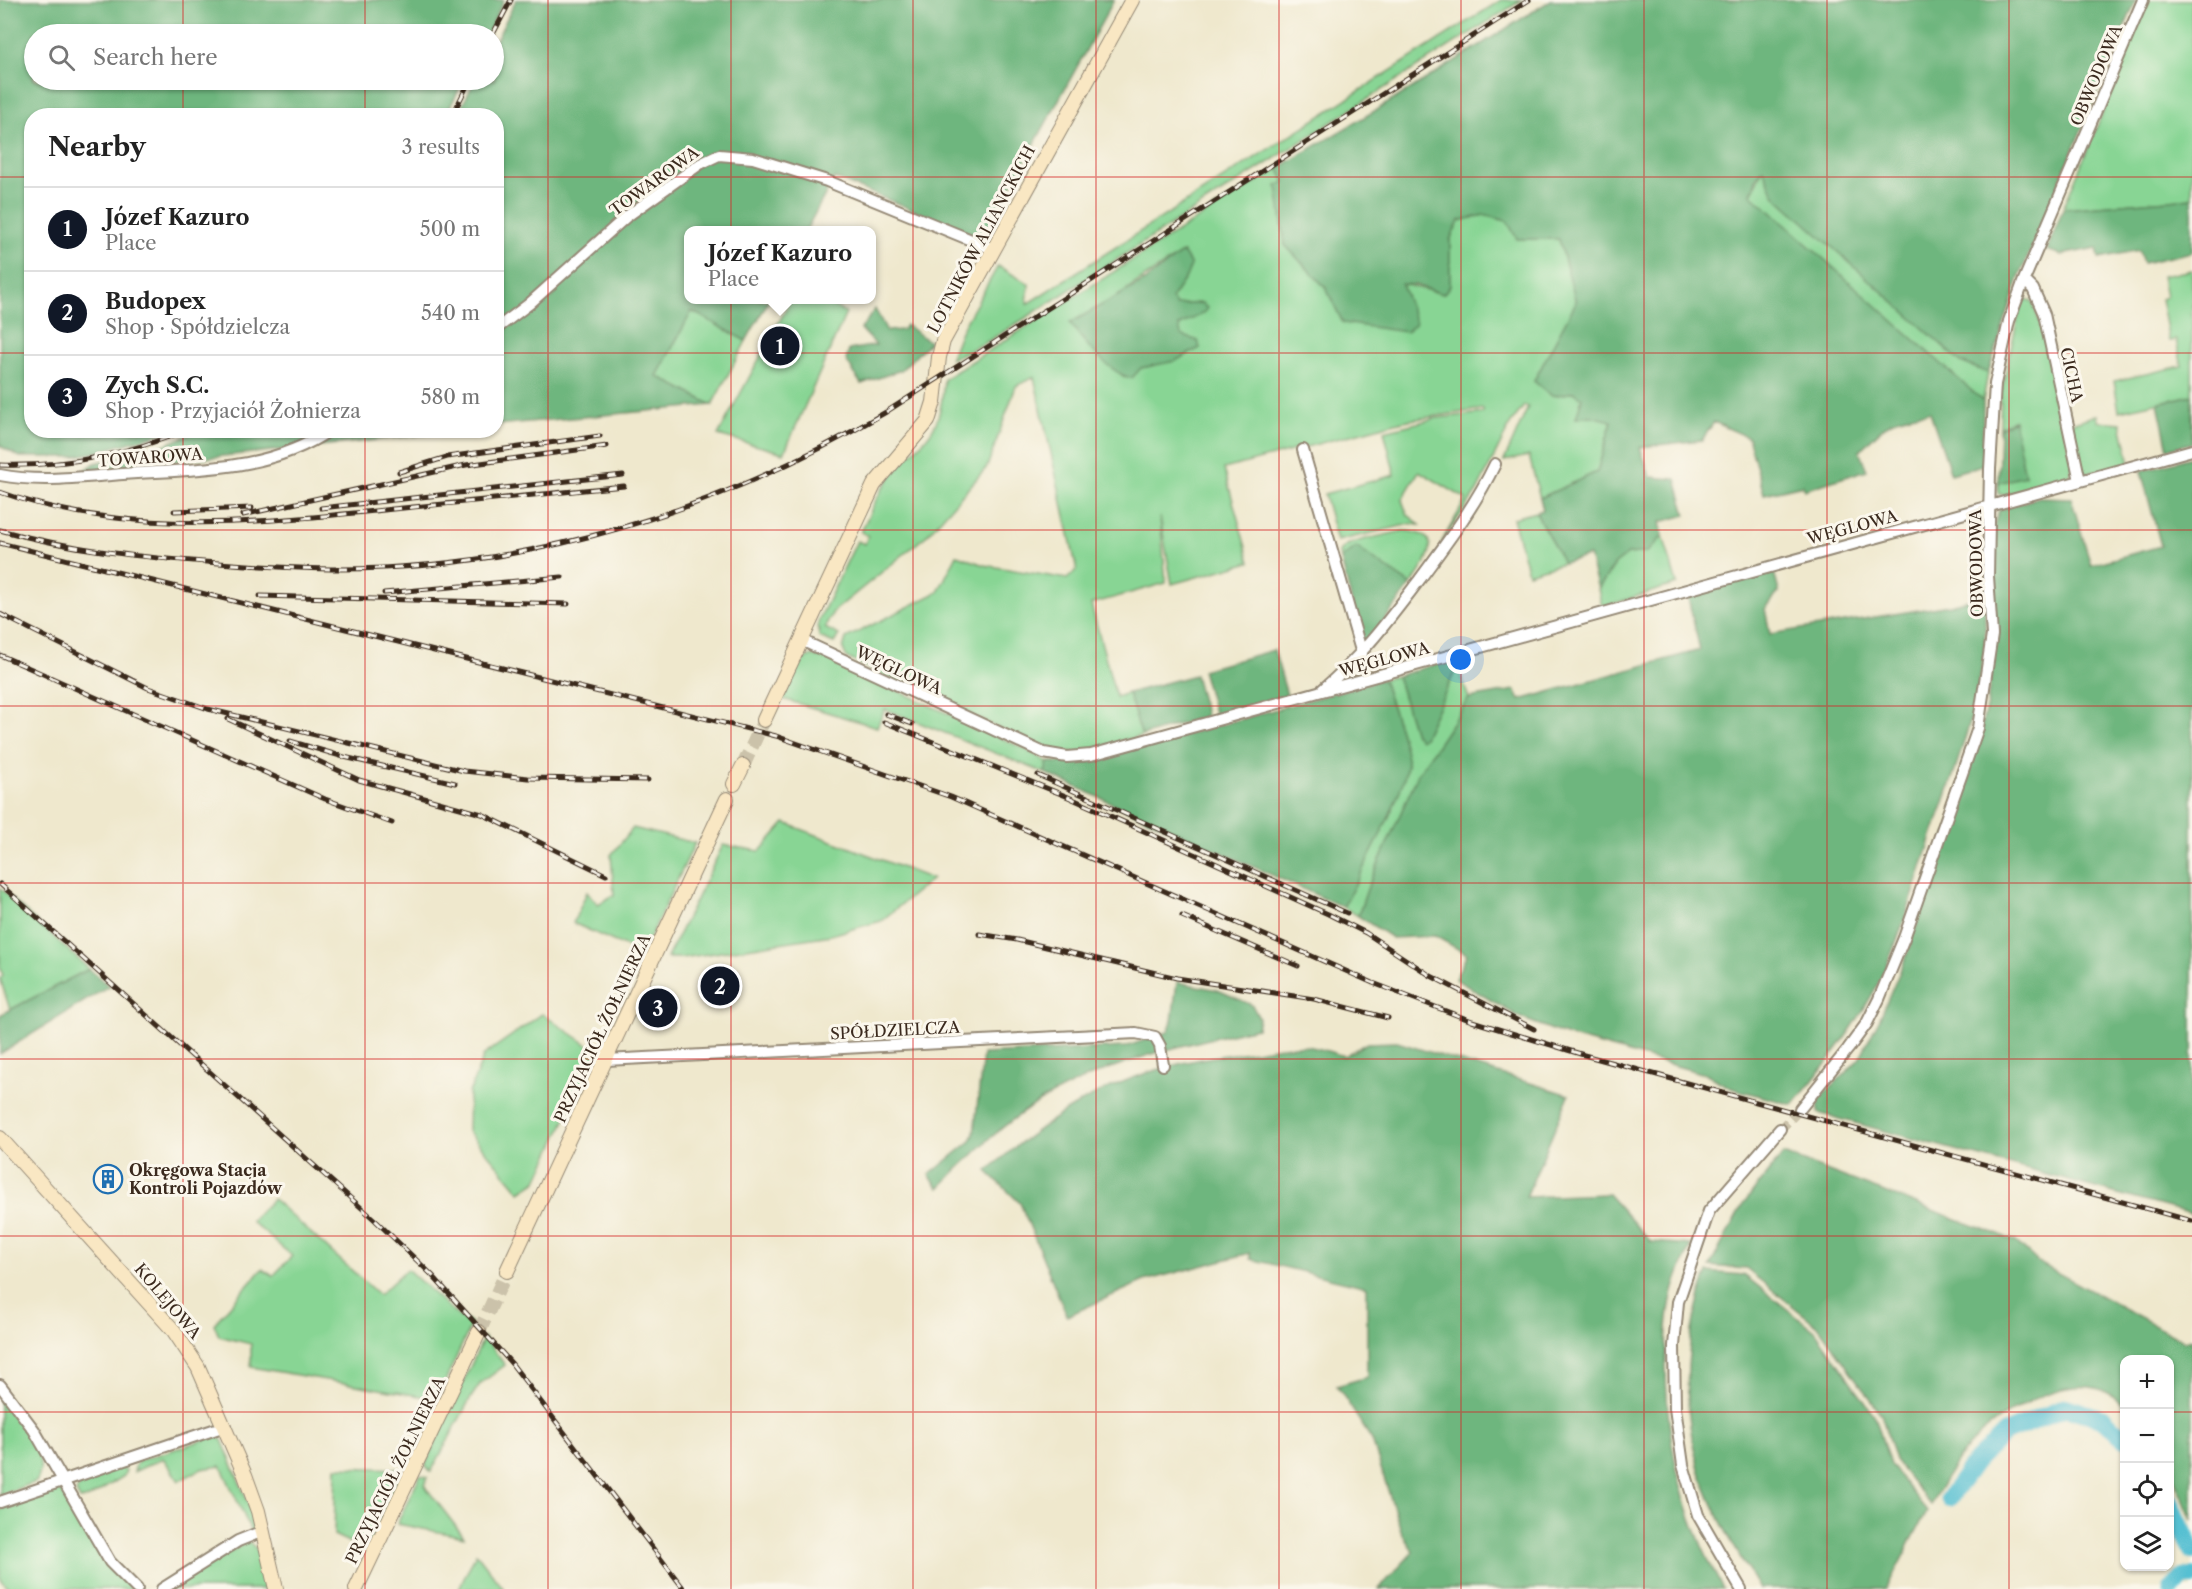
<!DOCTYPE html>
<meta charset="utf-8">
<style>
:root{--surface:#fff;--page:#f6f6f6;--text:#222;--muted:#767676;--line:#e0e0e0;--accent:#111827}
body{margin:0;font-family:"Libre Caslon Text",serif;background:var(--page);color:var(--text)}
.controls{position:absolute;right:18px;bottom:18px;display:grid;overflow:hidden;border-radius:12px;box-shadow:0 2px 4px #0004}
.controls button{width:54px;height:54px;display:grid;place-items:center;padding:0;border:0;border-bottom:2px solid var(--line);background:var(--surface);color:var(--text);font:30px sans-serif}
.you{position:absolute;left:1461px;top:660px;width:21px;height:21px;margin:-15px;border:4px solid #fff;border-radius:50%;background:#1a73e8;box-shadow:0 0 0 9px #1a73e833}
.badge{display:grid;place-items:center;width:39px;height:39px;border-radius:50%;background:var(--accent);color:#fff;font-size:20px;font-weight:700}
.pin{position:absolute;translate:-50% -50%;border:3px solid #fff;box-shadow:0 2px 6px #0006}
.popup{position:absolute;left:684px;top:226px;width:192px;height:78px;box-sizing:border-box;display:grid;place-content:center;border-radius:12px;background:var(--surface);filter:drop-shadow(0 2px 4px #0005);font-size:20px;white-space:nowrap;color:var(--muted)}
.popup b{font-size:22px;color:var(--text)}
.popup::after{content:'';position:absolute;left:50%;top:100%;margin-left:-12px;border:12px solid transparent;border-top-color:var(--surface)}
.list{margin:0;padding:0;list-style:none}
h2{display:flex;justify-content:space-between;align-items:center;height:78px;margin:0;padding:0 24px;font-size:26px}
h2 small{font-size:20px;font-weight:400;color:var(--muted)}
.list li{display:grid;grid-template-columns:39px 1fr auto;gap:18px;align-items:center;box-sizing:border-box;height:84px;padding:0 24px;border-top:2px solid var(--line)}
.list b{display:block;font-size:22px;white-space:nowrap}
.list p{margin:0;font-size:20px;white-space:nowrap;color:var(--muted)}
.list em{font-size:20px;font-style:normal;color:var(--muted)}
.icon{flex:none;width:33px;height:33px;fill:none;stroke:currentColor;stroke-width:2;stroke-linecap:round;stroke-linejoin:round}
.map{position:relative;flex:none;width:2192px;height:1589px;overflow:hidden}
.search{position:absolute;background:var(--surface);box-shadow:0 2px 4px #0004;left:24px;top:24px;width:480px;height:66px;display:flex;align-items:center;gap:15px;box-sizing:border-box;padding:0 21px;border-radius:33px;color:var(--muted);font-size:22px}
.panel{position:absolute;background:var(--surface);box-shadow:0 2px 4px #0004;left:24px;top:108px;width:480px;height:330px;border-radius:24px}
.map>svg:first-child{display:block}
.green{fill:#88d594;stroke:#628059;stroke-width:1.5;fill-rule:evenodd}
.forest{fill:#6eb67e;stroke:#54704e;stroke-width:1.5}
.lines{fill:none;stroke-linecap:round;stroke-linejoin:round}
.river{stroke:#56c0d2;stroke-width:18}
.street-tunnel{stroke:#cbc2aa;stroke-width:10;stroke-dasharray:10 5;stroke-linecap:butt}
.secondary-tunnel{stroke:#cbc2aa;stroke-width:14;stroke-dasharray:14 7;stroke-linecap:butt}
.street-casing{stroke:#958976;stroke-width:14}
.secondary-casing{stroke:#958976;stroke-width:16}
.street{stroke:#fff;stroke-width:10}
.secondary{stroke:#f9e7c3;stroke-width:14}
.rail-casing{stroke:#3b2a1e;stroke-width:5}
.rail{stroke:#fbf7ec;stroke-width:3;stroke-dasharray:9;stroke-linecap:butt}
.grid{fill:none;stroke:#d62828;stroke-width:1.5;stroke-opacity:0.55}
.labels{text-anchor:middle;stroke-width:6;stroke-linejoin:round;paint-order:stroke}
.street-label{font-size:16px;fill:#3b2a1e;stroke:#fbf7ec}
.poi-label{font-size:16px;font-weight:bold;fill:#3b2a1e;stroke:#fbf7ec;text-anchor:start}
</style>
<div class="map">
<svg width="2192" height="1589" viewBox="0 0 2192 1589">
<rect width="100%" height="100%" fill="#fbf7ec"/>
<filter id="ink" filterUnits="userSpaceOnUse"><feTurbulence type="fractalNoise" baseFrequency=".0167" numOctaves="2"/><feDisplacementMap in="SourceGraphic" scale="12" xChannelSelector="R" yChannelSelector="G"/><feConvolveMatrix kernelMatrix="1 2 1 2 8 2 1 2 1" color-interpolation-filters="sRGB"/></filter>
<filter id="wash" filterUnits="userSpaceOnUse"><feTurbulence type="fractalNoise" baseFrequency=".008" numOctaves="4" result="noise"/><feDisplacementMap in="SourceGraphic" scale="24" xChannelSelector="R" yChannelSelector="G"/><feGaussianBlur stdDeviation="1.35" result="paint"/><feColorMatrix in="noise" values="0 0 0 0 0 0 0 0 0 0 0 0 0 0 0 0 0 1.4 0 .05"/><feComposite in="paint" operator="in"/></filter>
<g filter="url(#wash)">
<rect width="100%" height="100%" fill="#efe8cd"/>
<!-- green -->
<path class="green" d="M1501 0H1522L1024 319 985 343 950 359 961 331 998 266 1029 284 1027 304Z
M2149 0H2192V198L2063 209Z
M1278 168 1286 182 1285 245 1326 288 1343 323 1402 284 1443 294 1450 286V240L1459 221 1483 215 1507 221 1518 239H1559L1576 302 1534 381 1552 396 1574 392 1582 398 1577 418 1591 416 1612 420 1597 472 1540 498 1529 456 1504 461 1528 407 1524 406 1511 423 1477 491 1441 543 1466 499 1419 471 1402 500 1407 514 1420 525 1410 524 1337 541 1324 494 1395 475 1384 431 1437 418 1483 413V409L1403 421 1224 469 1250 562 1172 584 1160 517 1166 583 1091 604 1116 697 1128 693 1142 736 1077 753 1044 749 847 658 843 649 846 638 938 592 957 555 984 565 1067 579 1077 570 1034 377 1016 386 987 467 926 536 833 612 825 628 839 635 834 643 819 637 818 622 857 541 865 544 868 536 861 532C870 513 877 494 890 478 924 433 940 443 944 379ZM1183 252 1186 277 1172 298 1175 305 1202 303 1178 326 1180 335 1198 341 1151 366 1141 368 1124 377 1106 360 1127 289Z
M1763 168 1961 362 1988 373 1983 401 1751 195Z
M2192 270V395L2119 411 2114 381 2182 366 2176 340 2169 341 2161 299 2166 297 2162 276Z
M2026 299 2032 301 2041 326 2073 466 2066 480 2004 495 1998 494V483L2025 475 2013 420 2000 428 2001 393 2020 308Z
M791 300H822L846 313 784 453 718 435Z
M692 311 746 341 712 405 657 376Z
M2097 415 2098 421 2121 423 2130 463 2083 474 2071 423Z
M1536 512C1544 530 1555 545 1563 563L1528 573 1513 518Z
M1403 531C1449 533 1426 562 1411 585L1356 548 1341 559 1340 551 1347 545 1362 540Z
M1663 536 1677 584 1602 607 1598 589 1615 564 1628 554 1647 552Z
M813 655 818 657 820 655 1023 748 1048 762 1045 773 885 709 877 727 783 699 801 659Z
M1457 667 1469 698 1419 772 1368 887 1358 916 1343 907C1357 880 1410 785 1407 759 1403 733 1390 705 1383 679L1397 676 1415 734 1424 737Z
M785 823 932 879 881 921 831 935 682 958H667L723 845 760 851Z
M633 828 695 843 642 954 573 923 587 892 598 904 614 895 611 855Z
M0 888 89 969 10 1010 0 978 3 976 0 967Z
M542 1014 597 1051 537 1181 520 1192 468 1131 469 1093 484 1055Z
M273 1199 379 1295 407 1269 458 1316 472 1323 437 1399 251 1367V1344L219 1336 214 1324 262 1269 273 1276 292 1256 251 1221Z
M484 1337 505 1365 480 1384 470 1399 431 1472 425 1465Z
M0 1400C16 1421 53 1455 36 1482L0 1495Z
M216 1436 222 1440 254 1517 255 1528 252 1533 221 1466 201 1469 179 1481 163 1458 134 1472 136 1464 141 1460Z
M120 1467 126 1470 124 1476 89 1498 80 1500 76 1492 82 1480Z
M336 1467 404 1469 365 1550 334 1535Z
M420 1475 428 1477 424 1485 464 1537 397 1524Z
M52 1489 65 1492 132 1589H9L0 1578V1510Z
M248 1541 258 1550 268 1589H169Z
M476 1553 504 1589H459Z"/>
<!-- forest -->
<path class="forest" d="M0 0H504L487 34H34V80H464L446 115 32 116V430L171 431 93 453 70 457H20L0 446Z
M516 0H1114L984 235H975L834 178 806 230H688V300H769L746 341 692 311 657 376 712 405 497 425 496 116H457L475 80H494V44Z
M1551 0H2136L2019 278 1988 373 1961 362 1775 196 1763 169 1757 177 1751 194 1983 401V465L1951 474 1930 412C1890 416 1886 424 1859 451L1867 470 1804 490 1803 485 1764 494 1748 437 1714 422 1702 440 1640 447 1650 477 1676 479 1686 515 1660 522 1663 536 1647 552 1628 554 1615 564 1598 589 1589 556 1563 563C1555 545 1544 530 1536 512L1543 510 1540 498 1597 472 1612 421 1591 416 1576 418 1582 398 1574 392 1552 396 1534 381 1576 302 1559 239H1517L1507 221 1484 215 1459 221 1450 240V286L1443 294 1415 285 1402 284 1416 323 1406 332 1343 323 1326 288 1285 245 1277 186 1285 182 1278 168 1393 100Z
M2192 198V252L2143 263 2139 250 2099 258 2097 248 2061 255 2047 250 2063 209Z
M1183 252 1191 265 1186 277 1172 298 1176 305 1202 303 1207 308 1204 313 1179 326 1181 335 1198 341 1200 348 1175 361 1141 368 1132 378C1111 375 1082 340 1070 323L1144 281Z
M875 309 887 331 903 330 906 325 930 342 901 370 861 384 846 360 849 350 876 345 861 329Z
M2192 395V443L2168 449 2158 403Z
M2014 420 2025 476 1998 483 2000 428Z
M199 431H431V434L83 471 95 463 156 448Z
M2192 457V1214L1818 1113 1819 1099 1859 1059 1879 1020 1906 957 1976 748 1987 704 1993 659V563L1995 522 1999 510 2039 497 2071 498 2091 565 2161 546 2141 471Z
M1356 547 1411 585 1367 644 1361 639 1341 559Z
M1773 568 1779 592 1765 609 1770 634 1950 605 1983 596C1996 669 1954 771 1931 840 1915 888 1901 936 1879 982 1856 1027 1825 1066 1793 1105L1731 1088 1705 1074 1568 1036 1521 1018 1455 979 1467 954 1435 936 1392 938 1358 916 1368 887 1419 772 1469 698 1515 690 1520 700 1700 650 1687 593Z
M1274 650 1287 695 1215 716 1202 670Z
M1456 658 1457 667 1424 737 1420 740 1415 734 1397 676Z
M1195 675 1206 716 1142 736 1128 693Z
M1383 679C1390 705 1403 733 1407 759 1410 785 1357 880 1343 907L1045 773 1048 762H1089Z
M89 969 109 986 0 1054V1015Z
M1177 982 1218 990 1252 1005 1259 1018 1257 1028C1180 1045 1103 1063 1036 1104 999 1126 969 1158 939 1188L929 1175 971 1141 974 1134 983 1054 1125 1047 1168 1032 1172 1021Z
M1397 1042 1569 1095 1526 1197 1608 1194 1651 1242 1691 1245C1684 1261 1677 1276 1673 1292 1666 1316 1666 1345 1666 1370 1667 1451 1684 1518 1723 1589H1379L1413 1552 1401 1531 1372 1440 1337 1386 1367 1377V1287L1250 1259V1253L1144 1281 1067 1316 1020 1203 987 1171C1066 1101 1135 1065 1241 1053 1261 1051 1285 1044 1305 1046 1318 1047 1332 1053 1344 1056L1367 1043Z
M1783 1154 2015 1241 2039 1263 2185 1341 2192 1339V1520L2170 1469V1360H2124V1407C2089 1361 2019 1403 1985 1430 1964 1446 1943 1482 1930 1505L1895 1460 1881 1414 1818 1326 1746 1269 1710 1266 1742 1206Z
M1708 1272 1744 1275 1815 1331 1875 1416 1890 1465 1927 1511 1886 1589H1759C1738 1554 1709 1505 1698 1465 1681 1403 1685 1331 1708 1272Z"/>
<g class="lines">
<!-- river -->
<path class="river" d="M1949 1498 1975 1462 2005 1433 2066 1407 2104 1419 2124 1439
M2170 1502 2192 1551
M2172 1589 2182 1578 2192 1577"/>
</g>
</g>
<g filter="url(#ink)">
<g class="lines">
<!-- street-tunnel -->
<path class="street-tunnel" d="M1780 1129 1800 1109"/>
<!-- secondary-tunnel -->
<path class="secondary-tunnel" d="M743 766 764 720
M479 1332 507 1271"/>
<!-- street casing -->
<g class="street-casing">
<path id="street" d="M2024 280 2033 289 2044 314 2080 481
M496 329 529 304 626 217 700 164 719 155 753 158 827 181 993 249
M1303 450 1362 654
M0 475C41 483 82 477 123 474 193 469 270 472 330 430
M801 640 1044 753 1067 757 1091 755 2192 450
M1322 690C1363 655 1387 622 1420 579 1447 542 1475 506 1495 464
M606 1060 1136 1033 1155 1037 1160 1046 1163 1065
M1800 1109 1848 1049 1867 1023 1879 999 1904 938 1978 728 1992 635 1988 576 1990 469 1995 384 2009 321 2024 280 2143 0
M0 1385 34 1430 110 1562 137 1589
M0 1502 225 1426
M162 1589 238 1541 263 1531
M1741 1589 1698 1515 1683 1465 1675 1408 1674 1346 1678 1302 1709 1211 1780 1129"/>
</g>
<!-- secondary casing -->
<g class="secondary-casing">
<path id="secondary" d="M764 720 874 485 928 421 934 402 939 357 943 341 1132 0
M734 784 743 766
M0 1138 174 1331 198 1367 245 1475 258 1511 276 1589
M507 1271 727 799
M356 1589 479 1332"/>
</g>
<!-- street -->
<use href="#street" class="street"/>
<!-- secondary -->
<use href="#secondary" class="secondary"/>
<!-- rail casing -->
<g class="rail-casing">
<path id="rail" d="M493 34 511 0
M452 116 470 80
M0 465C64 467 126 455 186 430
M399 472 447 457 600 436
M0 492C126 537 262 523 393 509 470 502 547 494 624 486
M321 508 623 475
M174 511 252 508
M243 515 466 465 607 446
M0 530C71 550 145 558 219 563 259 566 298 569 339 569 533 569 720 510 886 412L1529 0
M0 543 776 736 951 797 1373 983 1472 1021 1584 1055 2192 1221
M384 593 562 577
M260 596 568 604
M0 614 148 688 208 709 464 771 528 778 648 780
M0 655 325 799 392 823
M886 714 912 724
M228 719 359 780 482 814 606 875
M884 722 1066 796 1328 914 1366 933 1431 976 1534 1029
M290 741 344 757 455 783
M1038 775 1347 913
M0 884 375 1220 432 1275 512 1364 684 1589
M1182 916 1298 966
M979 934 1017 940 1177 978 1314 999 1388 1018"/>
</g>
<!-- rail -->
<use href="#rail" class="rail"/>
</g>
</g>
<!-- grid -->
<path class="grid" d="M183 0V34M365 0V34M548 0V1589M731 0V1589M913 0V1589M1096 0V1589M1279 0V1589M1461 0V1589M1644 0V1589M1827 0V1589M2009 0V1589M183 80V116M365 80V116M0 177H32M496 177H2192M0 353H32M496 353H2192M183 430V1589M365 430V1589M0 530H2192M0 706H2192M0 883H2192M0 1059H2192M0 1236H2192M0 1412H2124M2170 1412H2192"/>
<!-- icons -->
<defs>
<g id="building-ring" transform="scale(1.5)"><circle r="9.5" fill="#fbf7ec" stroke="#1f6fb2" stroke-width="1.5"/><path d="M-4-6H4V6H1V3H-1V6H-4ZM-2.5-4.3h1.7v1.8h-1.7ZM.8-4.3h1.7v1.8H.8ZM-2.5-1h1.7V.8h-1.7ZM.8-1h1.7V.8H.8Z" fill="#1f6fb2"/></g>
</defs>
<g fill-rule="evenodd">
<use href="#building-ring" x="108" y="1179"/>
</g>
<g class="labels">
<!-- street labels -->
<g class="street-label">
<text transform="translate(2096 75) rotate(-67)" y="6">OBWODOWA</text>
<text transform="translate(654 181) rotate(-36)" y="6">TOWAROWA</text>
<text transform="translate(981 239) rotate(-62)" y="6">LOTNIKÓW ALIANCKICH</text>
<text transform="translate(2072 375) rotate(78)" y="6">CICHA</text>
<text transform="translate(150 457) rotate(-4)" y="6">TOWAROWA</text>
<text transform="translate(1852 527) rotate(-15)" y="6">WĘGLOWA</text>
<text transform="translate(1976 563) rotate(-91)" y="6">OBWODOWA</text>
<text transform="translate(1384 659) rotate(-15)" y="6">WĘGLOWA</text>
<text transform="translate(899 670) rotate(25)" y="6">WĘGLOWA</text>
<text transform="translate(602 1028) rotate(-65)" y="6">PRZYJACIÓŁ ŻOŁNIERZA</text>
<text transform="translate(895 1030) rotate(-3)" y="6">SPÓŁDZIELCZA</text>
<text transform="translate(168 1301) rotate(50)" y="6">KOLEJOWA</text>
<text transform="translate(395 1470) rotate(-64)" y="6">PRZYJACIÓŁ ŻOŁNIERZA</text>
</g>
<!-- poi labels -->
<g class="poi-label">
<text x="129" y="1176">Okręgowa Stacja<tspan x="129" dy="18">Kontroli Pojazdów</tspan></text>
</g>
</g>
</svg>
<div class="controls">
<button>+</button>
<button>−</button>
<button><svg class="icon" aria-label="locate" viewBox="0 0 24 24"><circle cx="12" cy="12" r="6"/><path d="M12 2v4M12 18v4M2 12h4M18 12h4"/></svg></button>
<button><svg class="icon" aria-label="layers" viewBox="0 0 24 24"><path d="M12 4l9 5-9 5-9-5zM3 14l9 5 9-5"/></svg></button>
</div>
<div class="you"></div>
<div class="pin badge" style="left:780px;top:346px">1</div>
<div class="popup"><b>Józef Kazuro</b>Place</div>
<div class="pin badge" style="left:720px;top:986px">2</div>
<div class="pin badge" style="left:658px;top:1008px">3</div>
<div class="search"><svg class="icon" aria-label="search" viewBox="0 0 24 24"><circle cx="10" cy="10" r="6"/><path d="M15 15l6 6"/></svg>Search here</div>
<section class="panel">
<h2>Nearby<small>3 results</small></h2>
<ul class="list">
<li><span class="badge">1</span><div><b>Józef Kazuro</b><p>Place</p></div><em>500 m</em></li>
<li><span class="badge">2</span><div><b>Budopex</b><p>Shop · Spółdzielcza</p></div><em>540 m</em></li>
<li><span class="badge">3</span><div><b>Zych S.C.</b><p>Shop · Przyjaciół Żołnierza</p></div><em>580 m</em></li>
</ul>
</section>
</div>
